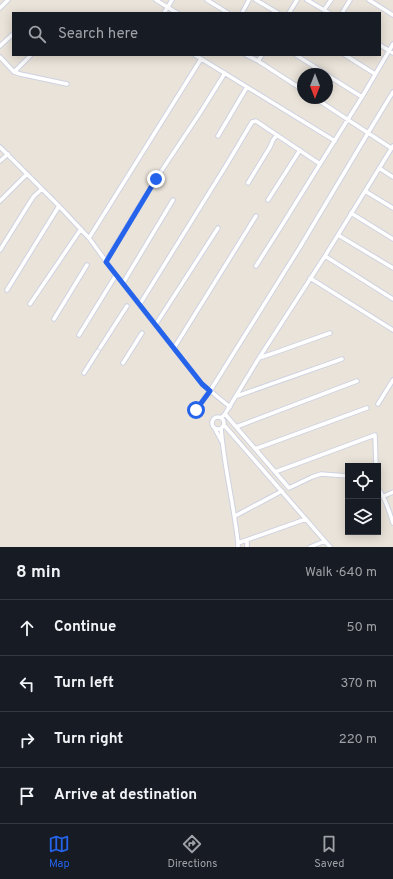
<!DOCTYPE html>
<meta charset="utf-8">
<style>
:root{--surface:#171b24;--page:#20242c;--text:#f1f3f6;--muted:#9ea1a6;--line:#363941;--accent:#2563eb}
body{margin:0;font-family:Overpass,sans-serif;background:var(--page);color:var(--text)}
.controls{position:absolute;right:12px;bottom:12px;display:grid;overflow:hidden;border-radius:0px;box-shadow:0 2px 10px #0003}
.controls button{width:36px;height:36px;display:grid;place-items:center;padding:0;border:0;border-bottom:1px solid var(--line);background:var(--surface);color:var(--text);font:20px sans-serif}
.compass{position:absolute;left:297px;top:68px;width:36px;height:36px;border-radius:50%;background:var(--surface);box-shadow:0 2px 10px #0003;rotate:180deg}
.stop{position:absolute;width:12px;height:12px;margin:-9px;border:3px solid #2563eb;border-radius:50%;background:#fff}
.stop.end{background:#2563eb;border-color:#fff;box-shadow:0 1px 4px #0008}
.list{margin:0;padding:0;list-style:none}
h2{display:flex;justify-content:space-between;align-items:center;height:52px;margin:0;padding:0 16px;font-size:17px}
h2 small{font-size:13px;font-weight:400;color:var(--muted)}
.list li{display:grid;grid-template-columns:26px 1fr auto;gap:12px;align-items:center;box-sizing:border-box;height:56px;padding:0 16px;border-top:1px solid var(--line)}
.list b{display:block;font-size:15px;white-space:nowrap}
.list em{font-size:13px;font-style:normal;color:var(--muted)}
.icon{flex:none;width:22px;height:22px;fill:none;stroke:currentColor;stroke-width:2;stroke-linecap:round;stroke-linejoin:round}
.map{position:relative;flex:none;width:393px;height:547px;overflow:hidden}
.search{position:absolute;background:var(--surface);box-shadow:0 2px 10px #0003;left:12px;right:12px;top:12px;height:44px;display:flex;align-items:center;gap:10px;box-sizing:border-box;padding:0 14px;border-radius:0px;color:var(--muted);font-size:15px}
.sheet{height:276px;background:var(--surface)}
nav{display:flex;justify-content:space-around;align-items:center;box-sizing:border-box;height:56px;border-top:1px solid var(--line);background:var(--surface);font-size:11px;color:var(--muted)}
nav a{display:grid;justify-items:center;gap:2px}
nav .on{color:var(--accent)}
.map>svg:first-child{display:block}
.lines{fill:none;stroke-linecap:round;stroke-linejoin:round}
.minor-casing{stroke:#ced2e1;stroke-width:5.5}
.minor{stroke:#fff;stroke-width:3.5}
.route{stroke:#2563eb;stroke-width:5}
</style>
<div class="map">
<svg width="393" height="547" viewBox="0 0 393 547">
<rect width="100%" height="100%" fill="#eae3d9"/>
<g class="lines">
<!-- minor casing -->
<g class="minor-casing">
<path id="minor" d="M156 0 177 13
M207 0 228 13
M256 0 278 13
M307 0 329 13
M369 0 393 15
M0 8 8 0
M324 10 331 0
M164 13 172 0
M242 13 249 0
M289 13 297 0
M342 13 350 0
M380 45 393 53
M0 46 13 34
M195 55 335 141
M246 55 258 61 303 90
M296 55 326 74
M345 55 375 74
M0 57 14 72 20 74 67 84
M258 61 262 55
M14 72 31 55
M327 75 362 97
M315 98 391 148
M218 136 247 87
M0 147 59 206 89 238 116 275 202 384 230 407
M0 161 8 154
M379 168 393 177
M248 183 270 147 273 140 277 135
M365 191 393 208
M268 200 300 150
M0 201 27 174
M351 213 393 239
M338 235 393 268
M89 238 201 59
M0 250 30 202 34 196 42 189
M325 256 393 299
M106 261 156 179 200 113 225 73
M256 266 284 222 320 164 362 97 393 44
M310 278 393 330
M123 283 173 200
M7 290 59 206
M30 304 81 229
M140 304 227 164 252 122 256 121 320 164
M54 319 87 265
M156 324 218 228
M79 335 116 275
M100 348 127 306
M174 348 256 216
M259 358 274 353 330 333
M123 363 142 333
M84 373 98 351
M237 396 342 359
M378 404 393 380
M196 410 210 391 300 247 368 133 393 92
M225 414 289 488 312 477 321 474 348 476
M212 423a6 6 0 1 1 12 0a6 6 0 1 1-12 0Z
M221 418 225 414 259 358 325 256 393 146
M224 425 330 547
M236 427 357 381
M221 428C224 467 234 505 238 543V547
M215 429 222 442
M255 449 367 408
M275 472 375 435 376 466
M378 488C386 499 389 511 393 523
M384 496 393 492
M235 516 282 491
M247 540V547
M238 543 306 519
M310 547 325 541"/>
</g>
<!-- minor -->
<use href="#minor" class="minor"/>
</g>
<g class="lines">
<!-- route -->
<path class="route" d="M156 179 106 262 202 384 210 391 196 410"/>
</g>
</svg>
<div class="controls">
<button><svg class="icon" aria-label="locate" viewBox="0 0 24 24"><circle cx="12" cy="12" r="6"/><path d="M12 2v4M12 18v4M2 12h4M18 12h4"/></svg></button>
<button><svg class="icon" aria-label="layers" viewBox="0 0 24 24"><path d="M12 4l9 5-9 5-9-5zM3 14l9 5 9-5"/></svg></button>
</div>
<svg class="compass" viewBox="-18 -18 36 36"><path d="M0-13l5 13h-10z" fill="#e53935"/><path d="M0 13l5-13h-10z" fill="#9ea1a6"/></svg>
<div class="stop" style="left:196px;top:410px"></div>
<div class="stop end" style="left:156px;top:179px"></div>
<div class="search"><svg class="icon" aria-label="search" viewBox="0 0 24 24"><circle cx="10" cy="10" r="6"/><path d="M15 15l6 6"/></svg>Search here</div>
</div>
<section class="sheet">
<h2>8 min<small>Walk · 640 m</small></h2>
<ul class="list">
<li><svg class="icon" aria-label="ahead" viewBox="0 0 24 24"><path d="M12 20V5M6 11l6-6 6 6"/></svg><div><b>Continue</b></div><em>50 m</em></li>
<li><svg class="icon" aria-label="left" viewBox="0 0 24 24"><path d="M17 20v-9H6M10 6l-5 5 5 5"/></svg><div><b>Turn left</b></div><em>370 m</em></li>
<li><svg class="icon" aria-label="right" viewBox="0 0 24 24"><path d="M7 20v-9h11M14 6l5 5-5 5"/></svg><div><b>Turn right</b></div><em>220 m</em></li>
<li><svg class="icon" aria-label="arrive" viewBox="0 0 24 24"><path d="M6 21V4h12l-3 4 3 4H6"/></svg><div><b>Arrive at destination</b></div></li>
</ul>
</section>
<nav>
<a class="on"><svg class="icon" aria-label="map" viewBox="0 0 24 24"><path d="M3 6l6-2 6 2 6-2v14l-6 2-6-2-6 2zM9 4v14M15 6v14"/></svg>Map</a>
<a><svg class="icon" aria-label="directions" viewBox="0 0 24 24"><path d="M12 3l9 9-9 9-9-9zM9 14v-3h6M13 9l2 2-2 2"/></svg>Directions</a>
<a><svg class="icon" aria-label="saved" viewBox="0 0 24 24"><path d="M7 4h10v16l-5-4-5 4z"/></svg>Saved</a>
</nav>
